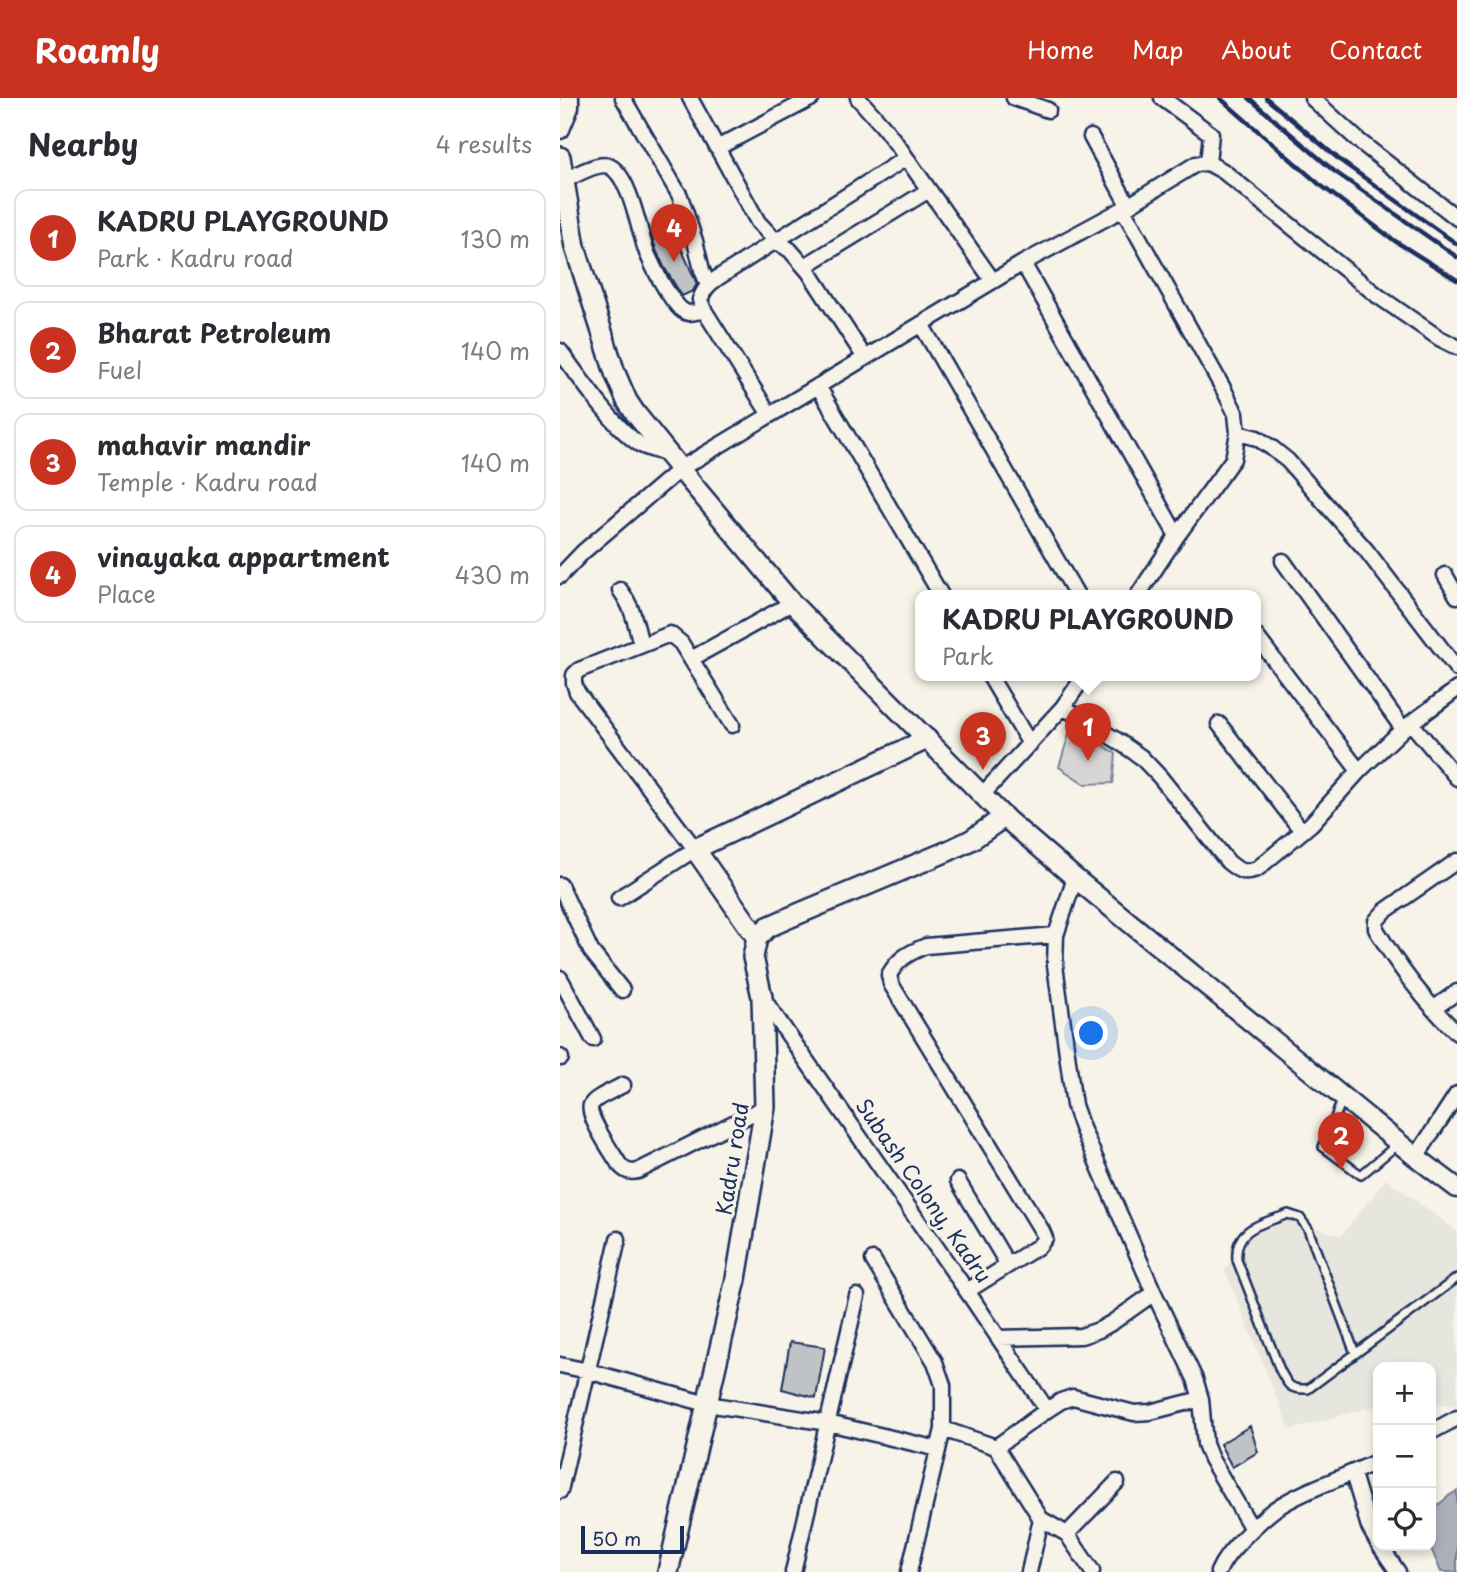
<!DOCTYPE html>
<meta charset="utf-8">
<style>
:root{--surface:#fff;--page:#f7f7f7;--text:#2b2b33;--muted:#7c7c81;--line:#e1e1e2;--accent:#c8321e}
body{margin:0;font-family:"Playpen Sans",sans-serif;background:var(--page);color:var(--text)}
.controls{position:absolute;right:21px;bottom:21px;display:grid;overflow:hidden;border-radius:14px;box-shadow:0 4px 10px #0003}
.controls button{width:63px;height:63px;display:grid;place-items:center;padding:0;border:0;border-bottom:2px solid var(--line);background:var(--surface);color:var(--text);font:35px sans-serif}
.scale{position:absolute;left:21px;bottom:18px;width:103px;box-sizing:border-box;padding-left:7px;border:4px solid #1b2f5e;border-top:0;font-size:19px;line-height:24px;white-space:nowrap;color:#1b2f5e;-webkit-text-stroke:5px #f7f3e8;paint-order:stroke}
.you{position:absolute;left:532px;top:936px;width:24px;height:24px;margin:-18px;border:5px solid #fff;border-radius:50%;background:#1a73e8;box-shadow:0 0 0 10px #1a73e833}
.badge{display:grid;place-items:center;width:46px;height:46px;border-radius:50%;background:var(--accent);color:#fff;font-size:23px;font-weight:700}
.pin{position:absolute;translate:-50% -58px;filter:drop-shadow(0 2px 4px #0008)}
.pin::after{content:'';position:absolute;top:37px;width:24px;height:21px;background:inherit;clip-path:polygon(0 0,100% 0,50% 100%)}
.popup{position:absolute;left:355px;top:492px;width:346px;height:91px;box-sizing:border-box;display:grid;place-content:center;border-radius:14px;background:var(--surface);filter:drop-shadow(0 2px 5px #0005);font-size:23px;white-space:nowrap;color:var(--muted)}
.popup b{font-size:26px;color:var(--text)}
.popup::after{content:'';position:absolute;left:50%;top:100%;margin-left:-14px;border:14px solid transparent;border-top-color:var(--surface)}
.list{margin:0;padding:0;list-style:none}
h2{display:flex;justify-content:space-between;align-items:center;height:91px;margin:0;padding:0 28px;font-size:30px}
h2 small{font-size:23px;font-weight:400;color:var(--muted)}
.list li{display:grid;grid-template-columns:46px 1fr auto;gap:21px;align-items:center;box-sizing:border-box;height:98px;margin:0 14px 14px;padding:0 14px;border:2px solid var(--line);border-radius:14px}
.list b{display:block;font-size:26px;white-space:nowrap}
.list p{margin:0;font-size:23px;white-space:nowrap;color:var(--muted)}
.list em{font-size:23px;font-style:normal;color:var(--muted)}
.icon{flex:none;width:38px;height:38px;fill:none;stroke:currentColor;stroke-width:2;stroke-linecap:round;stroke-linejoin:round}
.map{position:relative;flex:none;width:897px;height:1474px;overflow:hidden}
header{display:flex;align-items:center;gap:42px;box-sizing:border-box;height:98px;padding:0 35px;background:var(--accent);color:#fff}
header strong{font-size:33px}
nav{display:flex;gap:38px;margin-inline-start:auto;font-size:24px}
main{display:flex}
aside{flex:1;background:var(--surface)}
.map>svg:first-child{display:block}
.built{fill:#e6e5de}
.green{fill:#d7d6d4;stroke:#798299;stroke-width:2}
.water{fill:#acb0b9;stroke:#727c95;stroke-width:2}
.building{fill:#c0c3c5;stroke:#1b2f5e;stroke-width:2}
.lines{fill:none;stroke-linecap:round;stroke-linejoin:round}
.service-casing{stroke:#1b2f5e;stroke-width:12}
.minor-casing{stroke:#1b2f5e;stroke-width:19}
.tertiary-casing{stroke:#1b2f5e;stroke-width:23}
.secondary-casing{stroke:#1b2f5e;stroke-width:24}
.service{stroke:#f7f3e8;stroke-width:7}
.minor{stroke:#f7f3e8;stroke-width:14}
.tertiary{stroke:#f7f3e8;stroke-width:18}
.secondary{stroke:#f7f3e8;stroke-width:19}
.rail{stroke:#1b2f5e;stroke-width:4.5}
.labels{text-anchor:middle;stroke-width:6;stroke-linejoin:round;paint-order:stroke}
.street-label{font-size:21px;fill:#1b2f5e;stroke:#f7f3e8}
</style>
<header>
<strong>Roamly</strong>
<nav><a>Home</a><a>Map</a><a>About</a><a>Contact</a></nav>
</header>
<main>
<aside>
<h2>Nearby<small>4 results</small></h2>
<ul class="list">
<li><span class="badge">1</span><div><b>KADRU PLAYGROUND</b><p>Park · Kadru road</p></div><em>130 m</em></li>
<li><span class="badge">2</span><div><b>Bharat Petroleum</b><p>Fuel</p></div><em>140 m</em></li>
<li><span class="badge">3</span><div><b>mahavir mandir</b><p>Temple · Kadru road</p></div><em>140 m</em></li>
<li><span class="badge">4</span><div><b>vinayaka appartment</b><p>Place</p></div><em>430 m</em></li>
</ul>
</aside>
<div class="map">
<svg width="897" height="1474" viewBox="0 0 897 1474">
<rect width="100%" height="100%" fill="#f7f3e8"/>
<filter id="ink" filterUnits="userSpaceOnUse"><feTurbulence type="fractalNoise" baseFrequency=".0143" numOctaves="2"/><feDisplacementMap in="SourceGraphic" scale="14" xChannelSelector="R" yChannelSelector="G"/><feConvolveMatrix kernelMatrix="1 2 1 2 8 2 1 2 1" color-interpolation-filters="sRGB"/></filter>
<g filter="url(#ink)">
<!-- built -->
<path class="built" d="M826 1081 897 1133V1306L895 1308 871 1304V1269H818V1307L730 1332 665 1172 699 1121 738 1124 781 1138Z"/>
<!-- green -->
<path class="green" d="M512 626 556 656 553 685 525 686 499 669Z"/>
<!-- water -->
<path class="water" d="M897 1393V1474H881L870 1448 871 1413 890 1397Z"/>
<!-- building -->
<path class="building" d="M111 127 137 186 133 193 122 198 104 169 96 152 91 135Z
M230 1244 265 1249 256 1300 222 1291Z
M690 1328 698 1354 672 1369 660 1346Z"/>
<g class="lines">
<!-- service casing -->
<g class="service-casing">
<path id="service" d="M783 1000 763 1049 801 1077 839 1045
M795 1255 748 1131 740 1120 728 1116C703 1126 674 1129 677 1162L720 1272C728 1287 729 1292 748 1291L897 1180"/>
</g>
<!-- minor casing -->
<g class="minor-casing">
<path id="minor" d="M63 0 120 98 135 143 142 172 148 187
M130 0 198 124 216 143 230 152 249 174 305 260
M298 0 322 27 338 48 433 183
M454 0 488 12
M602 0 651 36 648 65
M752 0 799 43 897 120
M531 39 568 107
M157 50 252 0
M4 83C13 78 38 64 49 68 70 77 79 134 87 155 94 171 102 187 113 202 117 207 121 214 129 215 133 215 140 213 144 212
M563 111 664 292 676 316 678 335 673 361 617 438 578 497
M463 165 617 438
M245 168 369 92
M361 226 517 497
M0 253C19 278 55 332 81 347 88 351 99 353 107 356
M258 288 381 497
M210 317 144 212 140 202C144 190 149 186 159 179L346 60
M678 335 697 340 712 350 728 363 806 452 897 571
M723 463 843 631
M885 477 897 498
M0 478 23 454 120 371 463 165 563 111 636 66 648 65 663 73 818 198 879 240 897 249
M60 492C73 509 76 527 81 547
M696 538 799 673
M131 561 232 505
M429 577 470 646
M503 609 558 643 581 659 600 679 668 764C679 773 683 776 697 771L751 726 799 673 843 631 897 591
M851 625 897 680
M659 626 742 733
M422 697 503 609 525 577
M897 763 825 813 816 823V831C838 869 866 905 897 935
M515 780 496 837 495 867 514 1007 522 1030 594 1195 635 1281 641 1301 645 1346 651 1361 692 1431
M0 787 31 853 62 892
M59 800 135 751 17 594 14 585V577L19 572 110 536 121 545 172 627
M0 880 33 941
M202 899 411 1199 487 1312
M873 911 897 894
M0 959 1 960
M63 987C56 991 34 1000 31 1007 26 1017 53 1056 59 1066 65 1073 69 1075 78 1073L205 1009
M856 1059 897 996
M398 1083 448 1167
M313 1162 375 1264 383 1287V1331
M407 1193 479 1148 485 1140 482 1133 331 886 329 877C338 861 348 855 366 848L496 837
M438 1240 521 1238 539 1232 553 1224 594 1195
M0 1267 28 1273 147 1306 268 1325 378 1351
M871 1334 897 1320
M436 1349 487 1312 501 1303 513 1299 574 1315 590 1314 641 1301
M793 1376 809 1429 818 1445
M0 1393 58 1141
M507 1436 557 1384
M820 1448 838 1474
M233 1474 297 1198
M349 1474 383 1331 436 1349 481 1421 507 1436 532 1473
M469 1474 481 1421
M658 1474C664 1460 673 1451 683 1440 693 1430 704 1419 715 1411 745 1391 786 1379 818 1363"/>
</g>
<!-- tertiary casing -->
<g class="tertiary-casing">
<path id="tertiary" d="M0 31 9 9V0
M120 371 232 505 444 719 515 780 856 1059 897 1090"/>
</g>
<!-- secondary casing -->
<g class="secondary-casing">
<path id="secondary" d="M0 59 15 149 55 275 67 303 75 315 120 371
M197 840 135 751 367 641
M108 1474 176 1181 205 1009 202 899 193 859 197 840 208 829 226 821 388 753 411 742 444 719"/>
</g>
<!-- service -->
<use href="#service" class="service"/>
<!-- minor -->
<use href="#minor" class="minor"/>
<!-- tertiary -->
<use href="#tertiary" class="tertiary"/>
<!-- secondary -->
<use href="#secondary" class="secondary"/>
<!-- rail -->
<path class="rail" d="M660 0 759 86 835 143 897 182
M689 0 774 73 897 159
M706 0 781 63 897 146"/>
</g>
</g>
<g class="labels">
<!-- street labels -->
<g class="street-label">
<text transform="translate(173 1061) rotate(-81)" y="7">Kadru road</text>
<text transform="translate(363 1093) rotate(55)" y="7">Subash Colony, Kadru</text>
</g>
</g>
</svg>
<div class="controls">
<button>+</button>
<button>−</button>
<button><svg class="icon" aria-label="locate" viewBox="0 0 24 24"><circle cx="12" cy="12" r="6"/><path d="M12 2v4M12 18v4M2 12h4M18 12h4"/></svg></button>
</div>
<div class="scale">50 m</div>
<div class="you"></div>
<div class="pin badge" style="left:528px;top:663px">1</div>
<div class="popup"><b>KADRU PLAYGROUND</b>Park</div>
<div class="pin badge" style="left:781px;top:1072px">2</div>
<div class="pin badge" style="left:423px;top:672px">3</div>
<div class="pin badge" style="left:114px;top:164px">4</div>
</div>
</main>
